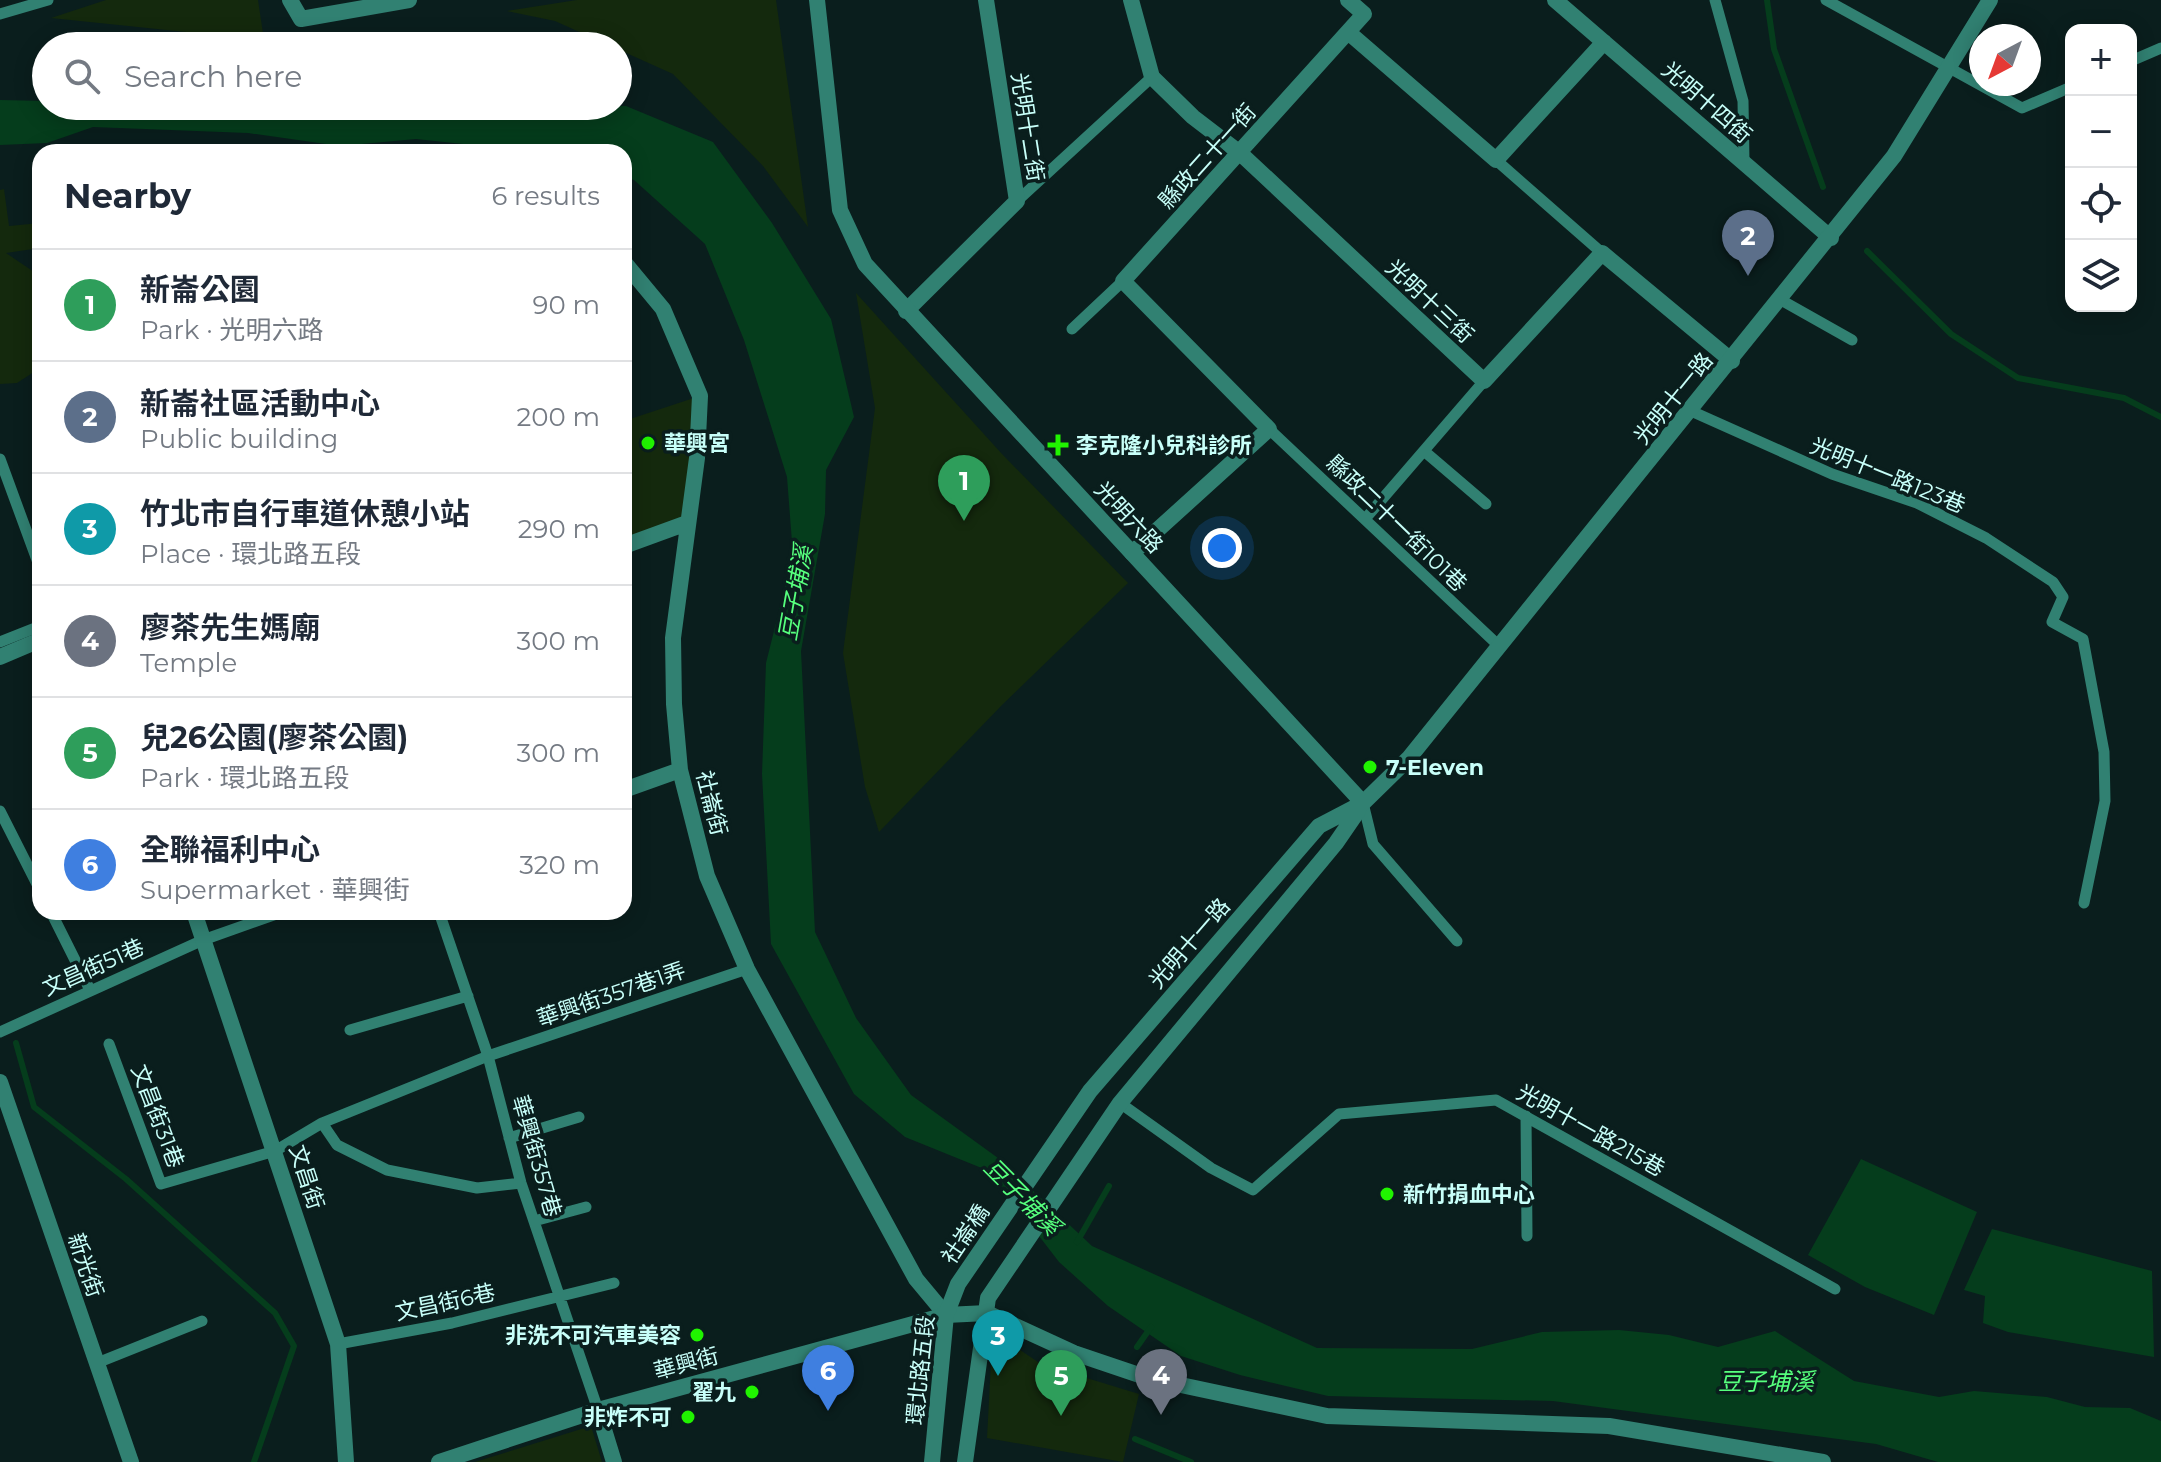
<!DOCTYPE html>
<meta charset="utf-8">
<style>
:root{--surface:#fff;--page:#f2f2f3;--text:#1f2937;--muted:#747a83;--line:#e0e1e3;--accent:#db2777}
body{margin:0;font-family:Montserrat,"Noto Sans TC",sans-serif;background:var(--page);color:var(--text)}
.controls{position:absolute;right:24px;top:24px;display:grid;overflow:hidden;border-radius:16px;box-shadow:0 4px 20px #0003}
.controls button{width:72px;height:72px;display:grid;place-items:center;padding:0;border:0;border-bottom:2px solid var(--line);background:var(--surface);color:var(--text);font:40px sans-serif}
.compass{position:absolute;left:1969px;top:24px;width:72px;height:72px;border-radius:50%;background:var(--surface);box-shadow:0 4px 20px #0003;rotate:221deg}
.you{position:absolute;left:1222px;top:548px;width:28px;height:28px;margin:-20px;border:6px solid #fff;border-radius:50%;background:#1a73e8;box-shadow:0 0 0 12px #1a73e833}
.badge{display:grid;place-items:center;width:52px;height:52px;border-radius:50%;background:var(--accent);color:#fff;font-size:26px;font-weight:700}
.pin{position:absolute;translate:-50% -66px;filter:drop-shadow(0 2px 4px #0008)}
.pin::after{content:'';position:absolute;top:42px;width:28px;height:24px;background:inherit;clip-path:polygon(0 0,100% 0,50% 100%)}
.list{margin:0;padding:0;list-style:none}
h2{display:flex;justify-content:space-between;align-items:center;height:104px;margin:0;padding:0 32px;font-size:34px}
h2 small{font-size:26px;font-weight:400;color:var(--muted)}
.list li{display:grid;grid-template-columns:52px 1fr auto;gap:24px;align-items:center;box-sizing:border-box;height:112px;padding:0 32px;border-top:2px solid var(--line)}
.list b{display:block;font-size:30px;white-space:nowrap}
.list p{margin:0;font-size:26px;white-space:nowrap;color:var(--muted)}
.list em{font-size:26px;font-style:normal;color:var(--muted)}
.icon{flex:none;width:44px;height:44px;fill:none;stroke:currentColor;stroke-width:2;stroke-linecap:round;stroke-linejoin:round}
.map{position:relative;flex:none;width:2161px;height:1462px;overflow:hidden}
.search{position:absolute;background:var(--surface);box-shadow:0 4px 20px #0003;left:32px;top:32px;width:600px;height:88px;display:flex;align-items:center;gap:20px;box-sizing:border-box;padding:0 28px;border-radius:44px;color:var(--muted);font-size:30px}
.panel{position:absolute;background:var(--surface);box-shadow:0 4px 20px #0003;left:32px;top:144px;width:600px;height:776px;border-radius:24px}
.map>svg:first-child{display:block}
.green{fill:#14290d}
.water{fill:#053d1c}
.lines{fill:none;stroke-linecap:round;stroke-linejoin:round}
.stream{stroke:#053d1c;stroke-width:6}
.service{stroke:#318172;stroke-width:11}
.minor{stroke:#318172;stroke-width:16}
.tertiary{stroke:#318172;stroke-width:16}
.poi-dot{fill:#20f300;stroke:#0a1e1d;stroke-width:3}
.labels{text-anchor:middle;stroke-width:7;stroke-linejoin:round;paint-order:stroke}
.street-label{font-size:22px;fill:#c8fff9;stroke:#0a1e1d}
.poi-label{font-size:22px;font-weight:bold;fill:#c8fff9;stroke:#0a1e1d;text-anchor:start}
.water-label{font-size:24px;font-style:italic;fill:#56ff7d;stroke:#0a1e1d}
</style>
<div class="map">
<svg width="2161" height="1462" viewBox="0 0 2161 1462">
<rect width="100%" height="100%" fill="#0a1e1d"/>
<!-- green -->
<path class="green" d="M106 0H258L264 40 51 18Z
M577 0H776L808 227 763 166 673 74 555 21 507 11Z
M4 189 9 226 40 223V248L6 253 40 276V368L17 383 0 384V190Z
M856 293 1002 454 1128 583 1003 704 879 832 865 787 843 653 875 408Z
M700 396 687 523 624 546V421Z
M1001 1337 1041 1364 1139 1394 1123 1462 987 1438 991 1363Z
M591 1426 602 1462H475Z"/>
<!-- water -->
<path class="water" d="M0 100 46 101V106L527 109 626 106 713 142 772 223 831 319 854 417 826 470 825 514 801 651 815 932 856 1018 911 1095 998 1158 1092 1246 1317 1348 1472 1349 1542 1332 1619 1330 1669 1335 1718 1347 1775 1331 1854 1381 1939 1397 1974 1391 2047 1397 2085 1407 2130 1408 2161 1421V1462H1938L1876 1444 1553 1401 1328 1396 1240 1375 1181 1356 1108 1306 1059 1262 989 1171 905 1137 854 1094 771 944 762 774 766 663 793 555 787 477 744 340 705 244 634 180 624 177V152H537L416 139 340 146 248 133 93 127 47 143 0 145Z
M1861 1159 1977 1212 1934 1315 1865 1287 1808 1255Z
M1992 1229 2152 1271 2154 1357 2008 1332 1983 1323 1985 1296 1964 1290Z"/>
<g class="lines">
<!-- stream -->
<path class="stream" d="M1767 0 1774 49 1823 187
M1867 251 1951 334 2018 378 2124 398 2161 417
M16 1043 34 1107 126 1179 275 1313 294 1346 254 1462
M1077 1242 1109 1186
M1137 1347 1151 1327
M1135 1439 1191 1462"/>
<!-- service -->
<path class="service" d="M1715 0 1743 101 1744 162
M1826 0 2022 108 2071 87
M0 14 48 0
M2131 61 2161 48
M1496 160 1602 253
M1017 201 1152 77
M1781 300 1852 340
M1072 329 1123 281
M1691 411 1832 474 1917 503 1986 538 2053 582 2063 597 2052 622 2083 639 2104 752 2105 801 2084 903
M1269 429 1498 645
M1424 451 1486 504
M0 459 40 568
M1365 519 1484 381
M0 642 40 626
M1363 803 1373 844 1457 941
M0 811 40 890
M51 912 90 990
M439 912 488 1056 521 1183 598 1410
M350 1030 468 996
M0 1032 203 940 282 912
M109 1044 161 1184 275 1151 322 1123 488 1056 747 969
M1120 1103 1211 1168 1253 1190 1339 1114 1496 1100 1835 1289
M1526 1116 1527 1236
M322 1123 337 1145 387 1170 477 1188 521 1183
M509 1138 579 1117
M534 1221 586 1207
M338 1344 452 1323 614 1283
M97 1363 202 1321"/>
<!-- minor -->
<path class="minor" d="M290 0 301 19 409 0
M1131 0 1152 77 1193 117 1240 153 1484 381 1602 253 1732 361
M1555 0 1831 238
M1348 32 1496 160 1604 42
M624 262 663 309 700 396 697 458 673 638 674 704 680 770 707 876 747 969 916 1279 946 1315 987 1313 1074 1353 1148 1378 1327 1416 1609 1426 1823 1462
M906 311 1017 201 986 0
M624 546 687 523
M1132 553 1269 429 1123 281 1364 14 1348 0
M0 657 40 640
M624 790 680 770
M194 912 338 1344 346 1462
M0 1082 131 1462
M598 1410 614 1462"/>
<!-- tertiary -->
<path class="tertiary" d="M817 0 840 210 865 264 1363 803
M439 1462 598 1410 946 1315
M932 1462 946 1315 958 1284 1090 1091 1319 826 1363 803 1409 758 1894 156 1990 0
M965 1462 988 1298 1120 1103 1336 843 1358 811"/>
</g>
<!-- markers -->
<g class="poi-dot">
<circle cx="648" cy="443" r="8"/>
<path d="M1054 433h8v8h8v8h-8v8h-8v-8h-8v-8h8z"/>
<circle cx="1370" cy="767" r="8"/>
<circle cx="1387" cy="1194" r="8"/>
<circle cx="697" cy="1335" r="8"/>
<circle cx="752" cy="1392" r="8"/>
<circle cx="688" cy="1417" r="8"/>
</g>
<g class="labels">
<!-- street labels -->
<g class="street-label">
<text transform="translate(1707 102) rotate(41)" y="8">光明十四街</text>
<text transform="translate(1028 127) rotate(81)" y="8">光明十二街</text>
<text transform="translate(1207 156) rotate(-48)" y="8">縣政二十一街</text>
<text transform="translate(1430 301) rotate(43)" y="8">光明十三街</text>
<text transform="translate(1673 398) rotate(-51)" y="8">光明十一路</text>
<text transform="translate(1888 475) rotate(22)" y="8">光明十一路123巷</text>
<text transform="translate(1129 517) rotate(47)" y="8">光明六路</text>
<text transform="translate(1397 523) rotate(44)" y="8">縣政二十一街101巷</text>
<text transform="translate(712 803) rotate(76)" y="8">社崙街</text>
<text transform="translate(1189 943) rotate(-49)" y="8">光明十一路</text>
<text transform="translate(93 967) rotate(-24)" y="8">文昌街51巷</text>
<text transform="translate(611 994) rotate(-19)" y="8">華興街357巷1弄</text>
<text transform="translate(158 1116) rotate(69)" y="8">文昌街31巷</text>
<text transform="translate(1591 1130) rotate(29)" y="8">光明十一路215巷</text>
<text transform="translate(537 1156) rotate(74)" y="8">華興街357巷</text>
<text transform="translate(307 1177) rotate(72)" y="8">文昌街</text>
<text transform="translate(965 1234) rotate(-56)" y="8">社崙橋</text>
<text transform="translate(86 1265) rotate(71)" y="8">新光街</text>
<text transform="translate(445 1302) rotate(-12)" y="8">文昌街6巷</text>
<text transform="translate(686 1363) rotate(-15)" y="8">華興街</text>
<text transform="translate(920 1370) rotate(-84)" y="8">環北路五段</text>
</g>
<!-- poi labels -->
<g class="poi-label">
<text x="664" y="451">華興宮</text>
<text x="1076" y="453">李克隆小兒科診所</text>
<text x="1386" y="775">7-Eleven</text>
<text x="1403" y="1202">新竹捐血中心</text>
<text x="681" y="1343" text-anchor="end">非洗不可汽車美容</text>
<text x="736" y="1400" text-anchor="end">翟九</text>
<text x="672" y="1425" text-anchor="end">非炸不可</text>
</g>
<!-- water labels -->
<g class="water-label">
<text transform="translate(796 593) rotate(-80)" y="8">豆子埔溪</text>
<text transform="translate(1022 1197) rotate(45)" y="8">豆子埔溪</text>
<text x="1766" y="1390">豆子埔溪</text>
</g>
</g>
</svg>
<div class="controls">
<button>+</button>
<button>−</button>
<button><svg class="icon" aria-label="locate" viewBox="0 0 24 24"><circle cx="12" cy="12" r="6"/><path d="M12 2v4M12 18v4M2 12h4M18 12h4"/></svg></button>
<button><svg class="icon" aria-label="layers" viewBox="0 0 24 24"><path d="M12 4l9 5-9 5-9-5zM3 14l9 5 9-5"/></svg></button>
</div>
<svg class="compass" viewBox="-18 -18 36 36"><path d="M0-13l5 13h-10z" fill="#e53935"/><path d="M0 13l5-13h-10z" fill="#747a83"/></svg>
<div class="you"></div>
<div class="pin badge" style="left:964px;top:521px;background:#2e9e5b">1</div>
<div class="pin badge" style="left:1748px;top:276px;background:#5c6f8a">2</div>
<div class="pin badge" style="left:998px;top:1376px;background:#0f9aa8">3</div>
<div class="pin badge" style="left:1161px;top:1415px;background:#6b7280">4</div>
<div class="pin badge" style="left:1061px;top:1416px;background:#2e9e5b">5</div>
<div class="pin badge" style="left:828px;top:1411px;background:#3f7fe0">6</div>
<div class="search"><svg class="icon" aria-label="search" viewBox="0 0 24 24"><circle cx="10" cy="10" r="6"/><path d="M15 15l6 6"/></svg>Search here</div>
<section class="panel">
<h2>Nearby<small>6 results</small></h2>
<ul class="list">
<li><span class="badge" style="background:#2e9e5b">1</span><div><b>新崙公園</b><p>Park · 光明六路</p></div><em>90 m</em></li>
<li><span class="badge" style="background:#5c6f8a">2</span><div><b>新崙社區活動中心</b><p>Public building</p></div><em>200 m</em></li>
<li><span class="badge" style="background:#0f9aa8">3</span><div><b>竹北市自行車道休憩小站</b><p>Place · 環北路五段</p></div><em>290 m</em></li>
<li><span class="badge" style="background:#6b7280">4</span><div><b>廖茶先生媽廟</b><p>Temple</p></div><em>300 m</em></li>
<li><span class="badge" style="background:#2e9e5b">5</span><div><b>兒26公園(廖茶公園)</b><p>Park · 環北路五段</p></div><em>300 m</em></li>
<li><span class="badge" style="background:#3f7fe0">6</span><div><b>全聯福利中心</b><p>Supermarket · 華興街</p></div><em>320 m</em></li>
</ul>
</section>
</div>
